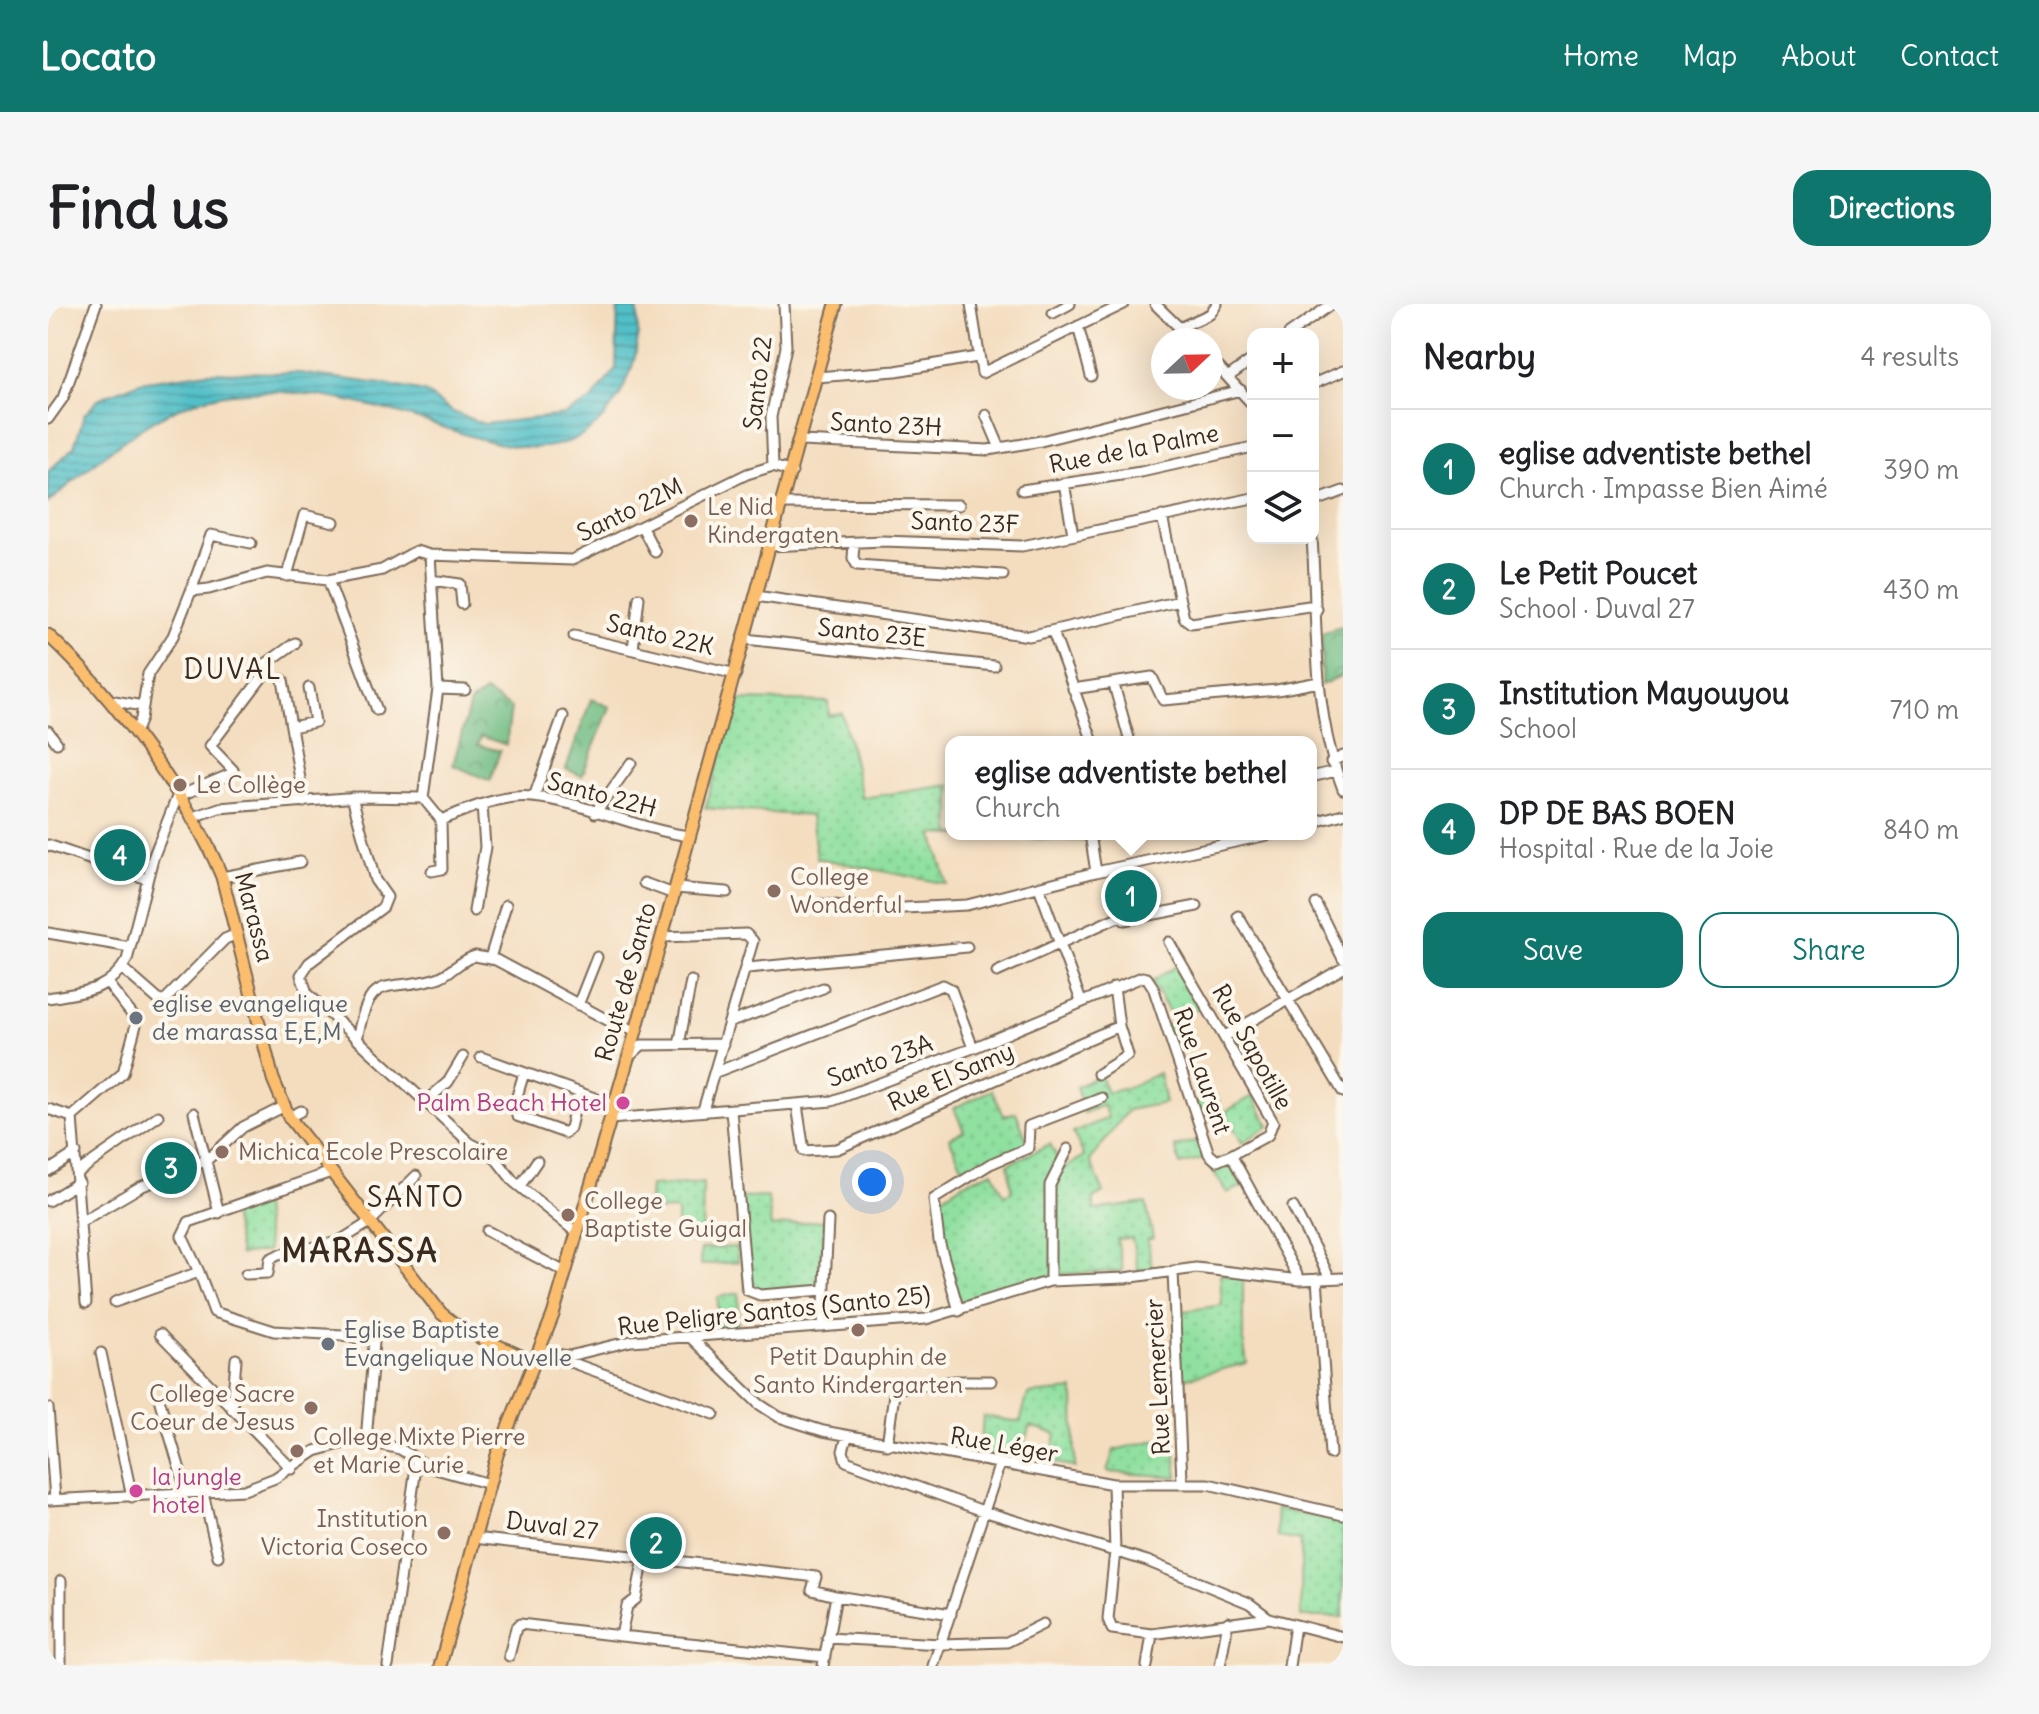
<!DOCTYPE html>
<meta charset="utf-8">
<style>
:root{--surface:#fff;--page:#f6f6f6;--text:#202124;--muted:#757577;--line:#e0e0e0;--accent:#0f766e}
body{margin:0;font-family:Delius,sans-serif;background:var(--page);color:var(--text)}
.controls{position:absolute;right:24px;top:24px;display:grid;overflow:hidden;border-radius:16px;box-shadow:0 8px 32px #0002}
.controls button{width:72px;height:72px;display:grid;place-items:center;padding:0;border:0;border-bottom:2px solid var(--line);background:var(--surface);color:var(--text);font:40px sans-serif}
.compass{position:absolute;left:1103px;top:24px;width:72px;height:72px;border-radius:50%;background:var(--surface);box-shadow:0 8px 32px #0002;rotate:68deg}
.you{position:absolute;left:824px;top:878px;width:28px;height:28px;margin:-20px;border:6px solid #fff;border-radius:50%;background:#1a73e8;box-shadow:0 0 0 12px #1a73e833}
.badge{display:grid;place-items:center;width:52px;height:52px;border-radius:50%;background:var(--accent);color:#fff;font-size:26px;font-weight:700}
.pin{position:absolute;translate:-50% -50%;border:4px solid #fff;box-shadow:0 2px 8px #0006}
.popup{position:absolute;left:897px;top:432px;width:372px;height:104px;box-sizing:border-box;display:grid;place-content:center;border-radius:16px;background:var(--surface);filter:drop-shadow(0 2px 6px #0005);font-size:26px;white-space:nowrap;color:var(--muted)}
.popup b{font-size:30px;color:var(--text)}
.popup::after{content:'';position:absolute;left:50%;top:100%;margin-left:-16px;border:16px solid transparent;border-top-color:var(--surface)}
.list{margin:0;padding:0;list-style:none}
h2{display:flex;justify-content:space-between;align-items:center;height:104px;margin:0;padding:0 32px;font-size:34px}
h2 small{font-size:26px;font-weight:400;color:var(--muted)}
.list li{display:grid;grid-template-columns:52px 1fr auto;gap:24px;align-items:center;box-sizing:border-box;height:120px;padding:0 32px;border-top:2px solid var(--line)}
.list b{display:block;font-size:30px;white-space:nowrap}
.list p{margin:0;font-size:26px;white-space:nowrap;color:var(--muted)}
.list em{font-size:26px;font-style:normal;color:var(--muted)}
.actions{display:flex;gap:16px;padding:24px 32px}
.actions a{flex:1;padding:18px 0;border:2px solid var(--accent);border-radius:24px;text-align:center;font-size:28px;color:var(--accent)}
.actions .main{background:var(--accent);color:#fff}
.icon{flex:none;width:44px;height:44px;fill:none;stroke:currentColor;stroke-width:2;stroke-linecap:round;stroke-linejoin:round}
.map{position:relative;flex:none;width:1295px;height:1362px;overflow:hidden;border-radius:24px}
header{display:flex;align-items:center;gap:48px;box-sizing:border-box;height:112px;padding:0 40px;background:var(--accent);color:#fff}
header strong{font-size:38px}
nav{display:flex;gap:44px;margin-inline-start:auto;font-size:28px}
.intro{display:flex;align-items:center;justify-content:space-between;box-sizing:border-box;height:192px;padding:0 48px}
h1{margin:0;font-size:56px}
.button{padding:20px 36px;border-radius:24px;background:var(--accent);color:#fff;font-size:28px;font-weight:700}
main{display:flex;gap:48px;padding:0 48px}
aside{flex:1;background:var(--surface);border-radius:24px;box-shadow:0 8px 32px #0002}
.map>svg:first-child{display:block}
.green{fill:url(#green-dots);stroke:#66855f;stroke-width:2}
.forest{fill:url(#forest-crowns);stroke:#587452;stroke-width:2}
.water{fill:url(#water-rules);stroke:#467472;stroke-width:2}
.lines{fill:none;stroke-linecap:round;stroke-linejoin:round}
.minor-casing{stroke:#7c6956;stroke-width:13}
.major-casing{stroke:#7c6956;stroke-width:15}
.minor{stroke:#fff;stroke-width:9}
.major{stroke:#fbbd6e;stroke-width:11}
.education-dot{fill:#8d6e63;stroke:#fbf7ec;stroke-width:3}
.worship-dot{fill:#6b7280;stroke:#fbf7ec;stroke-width:3}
.hotel-dot{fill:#d1479c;stroke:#fbf7ec;stroke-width:3}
.labels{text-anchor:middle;stroke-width:8;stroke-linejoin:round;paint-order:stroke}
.street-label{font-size:24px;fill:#3b2a1e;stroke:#fbf7ec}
.education-label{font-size:24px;fill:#785e54;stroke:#fbf7ec;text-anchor:start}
.worship-label{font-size:24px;fill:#5b616d;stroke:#fbf7ec;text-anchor:start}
.hotel-label{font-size:24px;fill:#b23c85;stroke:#fbf7ec;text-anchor:end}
.quarter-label{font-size:28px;letter-spacing:2px;fill:#3b2a1e;stroke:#fbf7ec}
.district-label{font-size:32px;font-weight:bold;letter-spacing:2px;fill:#3b2a1e;stroke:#fbf7ec}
</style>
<header>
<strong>Locato</strong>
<nav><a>Home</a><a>Map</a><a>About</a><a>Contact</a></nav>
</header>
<div class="intro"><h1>Find us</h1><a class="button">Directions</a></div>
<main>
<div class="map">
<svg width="1295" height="1362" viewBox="0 0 1295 1362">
<defs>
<pattern id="green-dots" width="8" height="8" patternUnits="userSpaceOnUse" patternTransform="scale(2)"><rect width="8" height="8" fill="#90e0a0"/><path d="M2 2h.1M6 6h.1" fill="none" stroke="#7dc089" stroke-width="1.8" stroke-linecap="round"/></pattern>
<pattern id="forest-crowns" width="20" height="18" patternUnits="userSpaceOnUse" patternTransform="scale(2)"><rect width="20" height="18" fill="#74be86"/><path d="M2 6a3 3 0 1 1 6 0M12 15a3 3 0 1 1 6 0" fill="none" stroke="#609b6d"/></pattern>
<pattern id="water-rules" width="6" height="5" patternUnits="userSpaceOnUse" patternTransform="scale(2)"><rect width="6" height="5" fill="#51bfc7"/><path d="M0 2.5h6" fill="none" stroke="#449ba1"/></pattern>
</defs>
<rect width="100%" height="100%" fill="#fbf7ec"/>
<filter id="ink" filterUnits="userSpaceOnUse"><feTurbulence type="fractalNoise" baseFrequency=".0125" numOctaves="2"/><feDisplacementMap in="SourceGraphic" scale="16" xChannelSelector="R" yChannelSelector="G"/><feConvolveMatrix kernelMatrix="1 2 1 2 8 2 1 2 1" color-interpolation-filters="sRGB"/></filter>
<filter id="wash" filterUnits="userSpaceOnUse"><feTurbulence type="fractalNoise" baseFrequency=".006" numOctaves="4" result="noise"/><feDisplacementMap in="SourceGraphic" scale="32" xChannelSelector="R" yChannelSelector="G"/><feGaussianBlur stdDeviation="1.8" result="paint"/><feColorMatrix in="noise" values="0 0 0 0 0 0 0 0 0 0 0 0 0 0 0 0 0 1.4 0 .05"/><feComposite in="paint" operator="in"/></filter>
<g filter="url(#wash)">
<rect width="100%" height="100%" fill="#f4ddbf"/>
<!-- green -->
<path class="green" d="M688 396 780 398 781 412 794 409 814 494 903 481V530H1034L1036 537 885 530 899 580 769 554 763 512 657 504Z
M1129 662 1152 703 1127 719 1138 740 1128 746 1117 722 1126 718 1104 677Z
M1111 769 1117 799 1080 806 1042 857 1056 889 1046 894V906L1098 899 1105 934 1099 936 1105 966 1090 967 1084 934 1069 935 1075 967 1013 970 911 998 888 897 914 880 945 867 956 891 964 888 960 860 1002 840 1015 865 1036 852 1025 829 1060 814 1055 801 1036 809 1028 783 1052 771 1059 789 1081 783Z
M944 786 956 812 968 808 981 842 918 871 901 834 916 827 906 804Z
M1167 791 1174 804 1152 813 1147 799Z
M1205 792 1221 822 1194 839 1177 808Z
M1153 836 1159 854 1132 861 1127 843Z
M1178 853 1194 883 1179 889 1162 862Z
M655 879 654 932 629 933V906L600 907 602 882Z
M720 893 723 923 777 916 773 982 698 987 692 894Z
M214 894 220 947 192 951 183 904Z
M688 943 690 958 652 961 653 945Z
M1172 970 1195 973V1036L1199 1059 1131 1076 1130 1008 1174 1001Z
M691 989 689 1025 669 1028 670 993Z
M1026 1086 1027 1164 1003 1157 1008 1130 982 1122 971 1154 932 1149 935 1112 972 1118 980 1090Z
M1126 1132 1130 1173 1059 1168 1066 1146Z
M1227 1205 1295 1217V1313H1253V1237L1230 1233Z"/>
<!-- forest -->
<path class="forest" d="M1295 322V371L1273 381 1274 329Z
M437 388 463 404 458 441 433 432 430 441 452 447 442 477 405 461 422 399Z
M543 395 562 403 534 472 518 465Z"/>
<!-- water -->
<path class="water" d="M570 0H589C593 39 587 71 564 103 511 179 421 128 353 110 299 95 241 83 185 89 112 97 54 153 0 199V168L26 143 36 111 52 94 92 78 160 68 251 69 342 81 376 88 405 108 436 120 516 111 544 96 568 64Z"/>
</g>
<g filter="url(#ink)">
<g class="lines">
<!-- minor casing -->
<g class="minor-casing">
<path id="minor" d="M923 0 934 69 1076 0
M1107 0 1144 36
M1005 9 1022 0
M1030 22 1043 72
M1131 24 1162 10 1169 0
M1241 30 1284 0
M1163 55 1205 101
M768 73 848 67 929 53
M1180 73 1205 55
M1265 80 1295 67
M938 111 952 144
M0 115 15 94 48 0
M753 137 940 146 993 137 1193 86
M725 162 723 113 738 43 736 0
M1016 179 1025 230
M974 186 1093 168 1205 143
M1265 198 1295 187
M734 200 911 201
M594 223 607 248
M1264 234C1270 318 1263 406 1295 485
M806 240 805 254 809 261 955 271
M720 242 835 237 974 242 1205 194
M239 272 256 211 286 218
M280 276 329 406
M383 276 412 280 414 300
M143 287 163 231 203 239
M708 292 981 332 1132 297 1114 212
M1132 297 1136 314 1143 319 1261 302 1269 305
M1005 328 1045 438
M526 332 688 370
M697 335 946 362
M585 345 591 294
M235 376 256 498
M1066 381 1082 438
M390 385 417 386
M1025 385 1104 373 1115 396 1229 386 1271 378
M61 396 95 402
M244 423 267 418 261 384
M0 427 9 439
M87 429 93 415 100 370 125 332 143 287 161 285 219 269 280 276 334 266 368 247 382 251 524 256 699 170 725 162 744 168
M1283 458 1295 452
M1263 473 1288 467
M304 493 327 576 339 593 335 603 261 659 253 671 259 689 422 839 445 851 466 878 529 929
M486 493 515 412
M375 494 393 516C420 505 454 490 484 493 534 497 588 525 641 532
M375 494 390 385 382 251
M547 509 583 459
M143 514 171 504 310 493 375 494
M1263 519 1295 510
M1042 530 1048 568
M0 541 99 575
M384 567 394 565 393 516
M174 573 252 558
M596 579 626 590
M991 583 1033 697
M627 584 679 588
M772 600 835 605 919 601 1048 568 1224 530
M1268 600 1295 655
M426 607 437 543 434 501
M1190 612 1295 788
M0 629 82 643
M614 633 698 630 705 637 655 806
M1121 638 1225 818 1220 831 1183 851 1252 976
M442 654 458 601
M74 664 114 699 177 635 189 630
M700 664 919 643
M949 668 1072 612 1076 616 1149 602
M0 694C34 688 59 689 79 656L105 554 129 493 183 470 185 466 162 442 215 372 216 361 247 339
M530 701 549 653
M683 718 775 684
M1177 732 1295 664
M309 736C322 664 338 690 389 674 402 670 412 656 427 652L448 656 563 718 588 727
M631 741 643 677
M583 751 594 741 675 740
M433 753 566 801
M668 768 895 681 903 685 925 744
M476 769 466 802 469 812 517 829 522 824 530 790
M1050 770 1080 751 1071 722
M377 798 400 778 415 753
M749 801 756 847 789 845 1071 722 1066 683
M0 805 24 813
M683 806 699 986 712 991 776 986
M146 809 171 909
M24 813 38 999
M24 813 75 769 89 717 60 680
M241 813 253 807
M562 815 784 797 925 744 1094 673 1099 674 1105 683 1161 850 1169 857 1183 851
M0 867 28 849
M30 868 110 812
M472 882 489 857
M0 897 31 878
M1245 903 1282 974
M34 917 92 883 159 856 195 823 235 803
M439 927 517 968
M1125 967 1134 1177
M151 968 166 1008 226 1027 294 1031 326 1038 318 1137
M198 970 220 969 222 955 230 951 290 938 322 918 368 872
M1269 975 1282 1150
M1002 977V881L1020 845
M67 998 151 968 134 932 141 918 283 868
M911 1007 891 937 886 895 942 860 980 844 981 822 1054 794
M775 1023 780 916
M112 1030 244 1165
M642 1033 711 1100 731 1113 775 1127 1065 1180H1160L1295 1211
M492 1048 521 1052 583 1037 878 1015 1002 977 1077 974 1148 964 1252 976 1295 974
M53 1049 84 1193
M511 1054 666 1110
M112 1098 138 1186
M0 1104 7 1195
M184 1105 188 1055
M799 1133 795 1147 798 1157 935 1207 1099 1257 1201 1299 1221 1314 1295 1333
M839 1141 846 1090 850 1084 908 1077H943
M1065 1180 1067 1247 1060 1315 1064 1325 1104 1330 1221 1314
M154 1185 170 1252
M0 1196 196 1186 227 1174 267 1147 296 1139 318 1137 352 1145 381 1163 441 1180
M426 1234 768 1273 764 1286 788 1292 775 1362
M788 1292 903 1310
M573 1332 777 1353
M779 1334 894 1340 959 1338 995 1320
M461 1352 468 1324 472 1320 573 1332 579 1302 588 1295 596 1253
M13 1362V1277
M340 1362 369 1156
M885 1362 952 1159
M1099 1362 1104 1330
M1172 1362 1180 1318
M1241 1362 1247 1321"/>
</g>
<!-- major casing -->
<g class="major-casing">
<path id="major" d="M0 331C64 391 141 492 174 573L225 775 241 813 393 1009 413 1025 486 1058
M392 1362 449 1151 505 1011 588 727 788 0"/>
</g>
<!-- minor -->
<use href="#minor" class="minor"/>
<!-- major -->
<use href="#major" class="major"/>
</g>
</g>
<!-- markers -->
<g class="education-dot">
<circle cx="643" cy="217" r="8"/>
<circle cx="132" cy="481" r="8"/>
<circle cx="726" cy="587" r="8"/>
<circle cx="174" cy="848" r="8"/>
<circle cx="520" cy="911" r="8"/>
<circle cx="810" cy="1026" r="8"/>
<circle cx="263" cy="1104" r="8"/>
<circle cx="249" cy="1147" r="8"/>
<circle cx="396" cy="1229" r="8"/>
</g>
<g class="worship-dot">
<circle cx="88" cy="714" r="8"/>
<circle cx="280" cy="1040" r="8"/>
</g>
<g class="hotel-dot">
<circle cx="575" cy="799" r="8"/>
<circle cx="88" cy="1187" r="8"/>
</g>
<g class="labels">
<!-- street labels -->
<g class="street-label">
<text transform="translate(710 79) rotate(-83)" y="8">Santo 22</text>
<text transform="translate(838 121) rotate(3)" y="8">Santo 23H</text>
<text transform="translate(1086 145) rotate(-11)" y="8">Rue de la Palme</text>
<text transform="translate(582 206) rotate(-26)" y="8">Santo 22M</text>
<text transform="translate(917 219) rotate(2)" y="8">Santo 23F</text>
<text transform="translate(824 329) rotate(6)" y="8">Santo 23E</text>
<text transform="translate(612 331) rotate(13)" y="8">Santo 22K</text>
<text transform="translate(554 491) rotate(15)" y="8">Santo 22H</text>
<text transform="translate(206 613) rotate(75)" y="8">Marassa</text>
<text transform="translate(578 678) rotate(-74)" y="8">Route de Santo</text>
<text transform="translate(1204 743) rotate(61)" y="8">Rue Sapotille</text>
<text transform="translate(832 757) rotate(-20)" y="8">Santo 23A</text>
<text transform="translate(1154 767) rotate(71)" y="8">Rue Laurent</text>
<text transform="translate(903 773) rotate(-24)" y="8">Rue El Samy</text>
<text transform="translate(726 1007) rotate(-6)" y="8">Rue Peligre Santos (Santo 25)</text>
<text transform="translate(1110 1073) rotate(-93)" y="8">Rue Lemercier</text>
<text transform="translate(956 1141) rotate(10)" y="8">Rue Léger</text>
<text transform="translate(504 1222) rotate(7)" y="8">Duval 27</text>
</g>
<!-- education labels -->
<g class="education-label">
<text x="659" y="211">Le Nid<tspan x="659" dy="28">Kindergaten</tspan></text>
<text x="148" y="489">Le Collège</text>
<text x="742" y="581">College<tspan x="742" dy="28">Wonderful</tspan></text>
<text x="190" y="856">Michica Ecole Prescolaire</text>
<text x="536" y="905">College<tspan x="536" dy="28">Baptiste Guigal</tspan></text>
<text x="810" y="1061" text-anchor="middle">Petit Dauphin de<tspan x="810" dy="28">Santo Kindergarten</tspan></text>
<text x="247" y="1098" text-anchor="end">College Sacre<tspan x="247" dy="28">Coeur de Jesus</tspan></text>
<text x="265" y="1141">College Mixte Pierre<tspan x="265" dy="28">et Marie Curie</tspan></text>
<text x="380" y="1223" text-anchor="end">Institution<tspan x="380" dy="28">Victoria Coseco</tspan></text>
</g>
<!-- worship labels -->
<g class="worship-label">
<text x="104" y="708">eglise evangelique<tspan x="104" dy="28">de marassa E,E,M</tspan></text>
<text x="296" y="1034">Eglise Baptiste<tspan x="296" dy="28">Evangelique Nouvelle</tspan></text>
</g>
<!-- hotel labels -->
<g class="hotel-label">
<text x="559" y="807">Palm Beach Hotel</text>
<text x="104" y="1181" text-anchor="start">la jungle<tspan x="104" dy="28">hotel</tspan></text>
</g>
<!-- quarter labels -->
<g class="quarter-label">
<text x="185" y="375">DUVAL</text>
<text x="368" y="903">SANTO</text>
</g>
<!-- district labels -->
<g class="district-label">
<text x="312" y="958">MARASSA</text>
</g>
</g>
</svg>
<div class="controls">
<button>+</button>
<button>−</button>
<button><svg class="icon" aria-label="layers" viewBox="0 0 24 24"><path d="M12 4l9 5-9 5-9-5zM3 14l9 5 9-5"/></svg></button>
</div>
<svg class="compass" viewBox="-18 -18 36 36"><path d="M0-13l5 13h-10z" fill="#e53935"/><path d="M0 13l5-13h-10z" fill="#757577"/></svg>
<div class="you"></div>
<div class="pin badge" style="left:1083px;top:592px">1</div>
<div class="popup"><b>eglise adventiste bethel</b>Church</div>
<div class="pin badge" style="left:608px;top:1239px">2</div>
<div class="pin badge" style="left:123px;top:864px">3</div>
<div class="pin badge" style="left:72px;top:551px">4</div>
</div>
<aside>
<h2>Nearby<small>4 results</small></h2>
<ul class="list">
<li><span class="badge">1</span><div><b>eglise adventiste bethel</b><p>Church · Impasse Bien Aimé</p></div><em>390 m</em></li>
<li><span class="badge">2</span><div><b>Le Petit Poucet</b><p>School · Duval 27</p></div><em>430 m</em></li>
<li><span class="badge">3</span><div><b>Institution Mayouyou</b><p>School</p></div><em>710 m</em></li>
<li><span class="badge">4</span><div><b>DP DE BAS BOEN</b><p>Hospital · Rue de la Joie</p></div><em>840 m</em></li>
</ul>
<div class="actions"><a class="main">Save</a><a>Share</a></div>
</aside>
</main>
